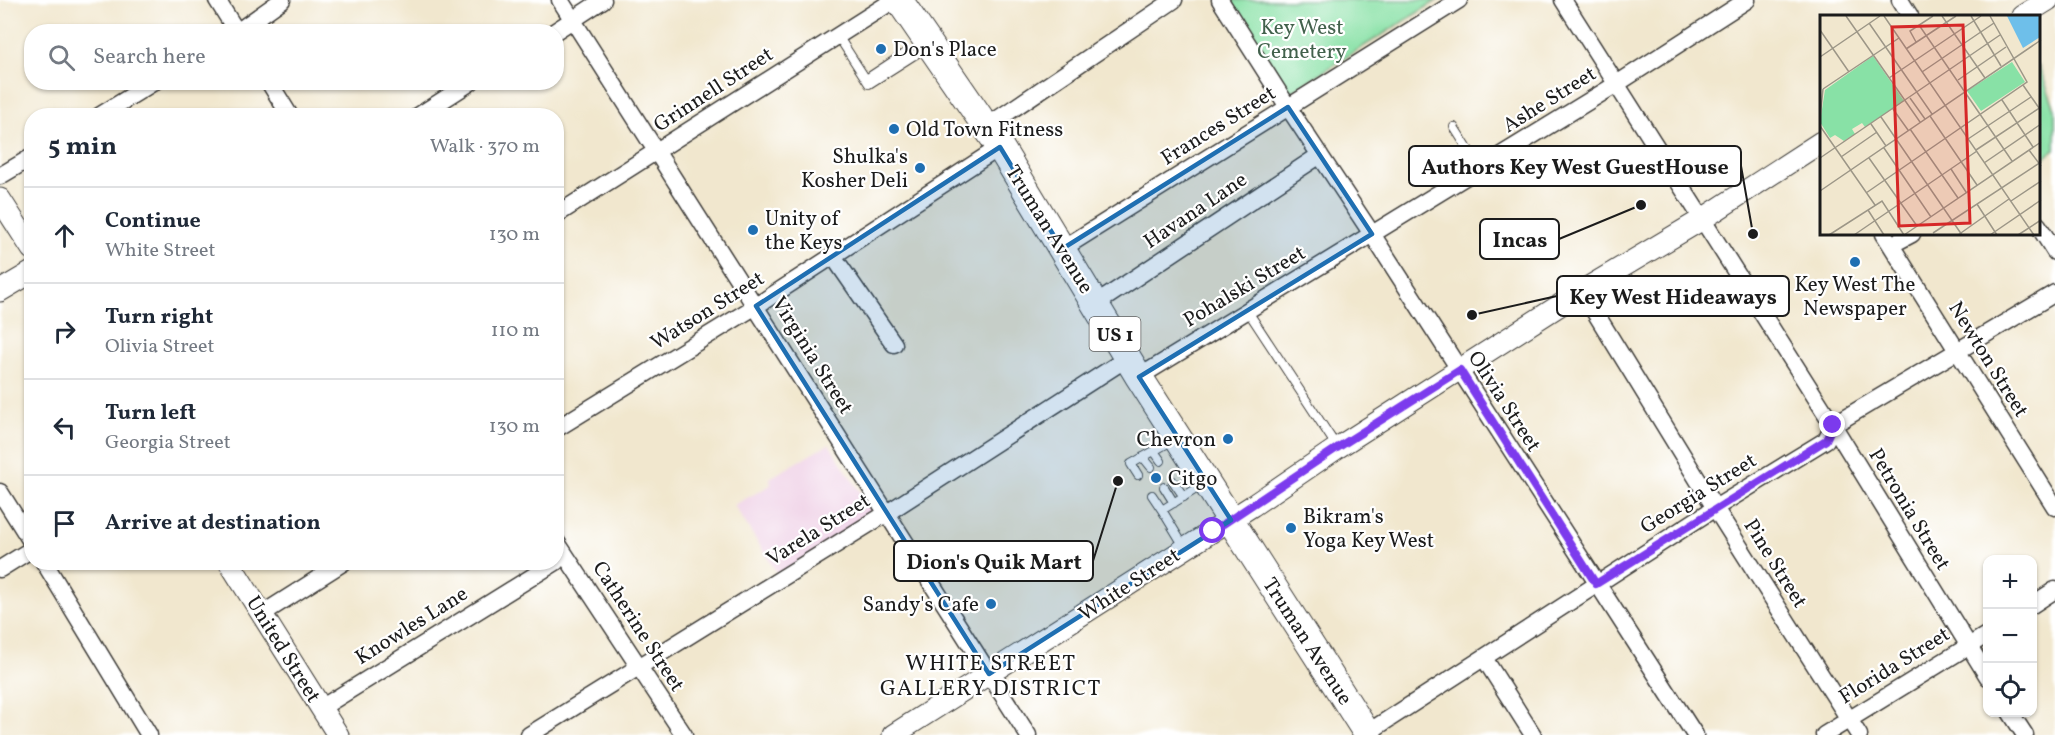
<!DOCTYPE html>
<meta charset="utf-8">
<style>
:root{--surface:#fff;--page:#f2f2f3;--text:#1f2937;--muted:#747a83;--line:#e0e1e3}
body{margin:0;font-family:Vollkorn,serif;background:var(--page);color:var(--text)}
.controls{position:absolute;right:18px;bottom:18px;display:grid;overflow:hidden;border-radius:12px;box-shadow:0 2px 4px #0004}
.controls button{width:54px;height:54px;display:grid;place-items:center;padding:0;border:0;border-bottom:2px solid var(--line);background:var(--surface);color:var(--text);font:30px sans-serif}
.stop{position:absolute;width:18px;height:18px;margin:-14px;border:4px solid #7c3aed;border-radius:50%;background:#fff}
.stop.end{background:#7c3aed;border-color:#fff;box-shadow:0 2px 6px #0008}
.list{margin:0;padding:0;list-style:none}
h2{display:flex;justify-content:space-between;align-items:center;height:78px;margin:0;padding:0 24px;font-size:26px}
h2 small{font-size:20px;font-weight:400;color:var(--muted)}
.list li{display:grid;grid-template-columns:39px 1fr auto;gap:18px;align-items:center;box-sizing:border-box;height:96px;padding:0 24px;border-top:2px solid var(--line)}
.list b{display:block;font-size:22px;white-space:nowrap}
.list p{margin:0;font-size:20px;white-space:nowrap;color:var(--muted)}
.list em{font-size:20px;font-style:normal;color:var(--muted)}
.icon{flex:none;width:33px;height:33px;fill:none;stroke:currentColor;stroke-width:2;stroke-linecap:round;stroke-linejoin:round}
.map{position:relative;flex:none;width:2055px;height:735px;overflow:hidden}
.search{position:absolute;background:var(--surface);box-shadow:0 2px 4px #0004;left:24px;top:24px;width:540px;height:66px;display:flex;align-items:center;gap:15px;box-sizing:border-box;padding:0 21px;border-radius:24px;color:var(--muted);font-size:22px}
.panel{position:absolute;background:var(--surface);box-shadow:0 2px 4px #0004;left:24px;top:108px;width:540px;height:462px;border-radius:24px}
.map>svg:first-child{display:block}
.built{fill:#efd0e6}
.green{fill:#88e1a6;stroke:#527e61;stroke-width:1.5}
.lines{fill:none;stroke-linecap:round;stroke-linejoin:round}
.service-casing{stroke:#3c3a37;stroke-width:10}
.minor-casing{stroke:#3c3a37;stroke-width:19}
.tertiary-casing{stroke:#3c3a37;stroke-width:23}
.primary-casing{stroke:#3c3a37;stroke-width:29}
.service{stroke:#fff;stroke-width:8}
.minor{stroke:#fff;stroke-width:16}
.tertiary{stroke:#fff;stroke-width:21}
.primary{stroke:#fff;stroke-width:27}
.route{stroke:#7c3aed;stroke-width:8}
.marked{fill:#1f6fb2;fill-opacity:0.2;stroke:#1f6fb2;stroke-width:4.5;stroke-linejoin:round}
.poi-dot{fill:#1f6fb2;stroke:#fff;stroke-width:2}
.labels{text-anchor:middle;stroke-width:4.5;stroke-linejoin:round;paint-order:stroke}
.shield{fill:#fff;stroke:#606060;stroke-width:1.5}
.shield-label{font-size:20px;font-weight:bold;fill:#1c1c1c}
.park-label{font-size:21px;fill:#42614c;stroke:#fff}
.poi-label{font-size:21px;fill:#1c1c1c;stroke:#fff;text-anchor:start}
.street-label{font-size:21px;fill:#1c1c1c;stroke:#fff}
.neighbourhood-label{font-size:22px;letter-spacing:1.5px;fill:#1c1c1c;stroke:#fff}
.inset-road{fill:none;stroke:#9c9687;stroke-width:1.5}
.view{fill:#d62828;fill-opacity:0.15;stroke:#d62828;stroke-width:3}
.inset-edge{fill:none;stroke:#1c1c1c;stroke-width:3}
.leader{fill:none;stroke:#1c1c1c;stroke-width:2}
.callout-dot{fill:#1c1c1c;stroke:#fff;stroke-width:2}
.callout{fill:#fff;stroke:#1c1c1c;stroke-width:2}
.callout-label{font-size:22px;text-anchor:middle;font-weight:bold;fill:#1c1c1c}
</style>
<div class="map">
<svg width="2055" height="735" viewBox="0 0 2055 735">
<rect width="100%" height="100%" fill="#fff"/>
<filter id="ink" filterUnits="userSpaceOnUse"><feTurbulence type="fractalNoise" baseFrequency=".0167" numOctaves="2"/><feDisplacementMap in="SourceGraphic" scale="12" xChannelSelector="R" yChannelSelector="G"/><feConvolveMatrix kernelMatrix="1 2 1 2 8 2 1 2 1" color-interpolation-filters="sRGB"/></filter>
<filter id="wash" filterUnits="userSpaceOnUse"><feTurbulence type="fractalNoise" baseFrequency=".008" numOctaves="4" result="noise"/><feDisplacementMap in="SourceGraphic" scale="24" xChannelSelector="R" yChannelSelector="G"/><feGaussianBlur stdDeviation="1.35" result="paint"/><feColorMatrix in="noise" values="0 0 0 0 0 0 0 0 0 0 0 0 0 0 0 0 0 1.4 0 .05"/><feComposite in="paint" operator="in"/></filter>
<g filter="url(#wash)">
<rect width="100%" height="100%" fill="#f1e7ce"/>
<!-- built -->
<path class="built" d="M829 444 876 516 779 576 734 505 771 485 770 478Z"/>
<!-- green -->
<path class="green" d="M1230 0H1438L1289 93Z
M2038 64 2055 109V150L2039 161Z"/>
</g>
<g filter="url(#ink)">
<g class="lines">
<!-- service casing -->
<g class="service-casing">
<path id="service" d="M838 36 869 84 927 47
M866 79 907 52 915 55
M1454 127 1480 168
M1247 310 1337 447
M1154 451 1161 461
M1143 457 1151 467
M1138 475 1131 464 1175 439
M1173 481 1184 497
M1164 487 1174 503
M1152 495 1162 510
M1185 548 1162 510 1204 484"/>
</g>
<!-- minor casing -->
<g class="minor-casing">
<path id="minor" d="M217 0 237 32
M560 0 1028 735
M1220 0 1288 107 1372 234 1695 735
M1563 0 1833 425 1988 677
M1900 0 1910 16
M237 32 282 0
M554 32 603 0
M269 82 290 116
M99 116 154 82
M418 116 471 82
M986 127 1174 0
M0 176 32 157
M556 215 894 0
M2038 225 2055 252
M1884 234 2055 507
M1891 245 1912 234
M1062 249 1459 0
M833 256 894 344
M1582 291 1715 508 1859 735
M1096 304 1320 155
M1139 377 1615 85 1747 0
M556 429 756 306 1000 147
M0 492 32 543
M556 541 684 735
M44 562 149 735
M0 569 32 549
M2032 605 2055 590
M262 614 344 562
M1484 658 1533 735
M321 708 556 562
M2010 712 2025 735
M529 735 887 513 1129 357
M1364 735 1715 508 1826 440 1833 425 2055 293
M1824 735 1988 634"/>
</g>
<!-- tertiary casing -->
<g class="tertiary-casing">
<path id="tertiary" d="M2022 16 2048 0
M0 199 32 249
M0 291 32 272
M229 562 338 735
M893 735 1252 506 1337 448 1582 291 1701 220 1821 142"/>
</g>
<!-- primary casing -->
<g class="primary-casing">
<path id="primary" d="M899 0 1000 147 1139 377 1368 735"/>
</g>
<!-- service -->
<use href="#service" class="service"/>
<!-- minor -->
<use href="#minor" class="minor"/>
<!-- tertiary -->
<use href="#tertiary" class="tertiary"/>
<!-- primary -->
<use href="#primary" class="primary"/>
</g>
</g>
<g class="lines" filter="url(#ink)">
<!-- route -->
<path class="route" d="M1213 531 1337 448 1460 370 1596 584 1826 440 1833 425"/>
</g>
<!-- marked area -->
<path class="marked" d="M1288 107 1372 234 1139 377 1231 520 989 674 756 306 1000 147 1062 249Z"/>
<!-- markers -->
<g class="poi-dot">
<circle cx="881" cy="49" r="6"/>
<circle cx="894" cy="129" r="6"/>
<circle cx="920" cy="168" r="6"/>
<circle cx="753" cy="230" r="6"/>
<circle cx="1855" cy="262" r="6"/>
<circle cx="1228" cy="439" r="6"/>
<circle cx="1156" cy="478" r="6"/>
<circle cx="1291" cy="528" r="6"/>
<circle cx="991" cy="604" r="6"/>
</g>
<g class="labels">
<!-- shield labels -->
<rect class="shield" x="1089.5" y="317" width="51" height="34" rx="4.5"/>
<g class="shield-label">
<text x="1115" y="341">US 1</text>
</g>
<!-- park labels -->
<g class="park-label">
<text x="1302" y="34">Key West<tspan x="1302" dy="24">Cemetery</tspan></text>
</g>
<!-- poi labels -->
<g class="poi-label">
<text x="893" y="56">Don's Place</text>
<text x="906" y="136">Old Town Fitness</text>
<text x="908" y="163" text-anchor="end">Shulka's<tspan x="908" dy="24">Kosher Deli</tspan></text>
<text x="765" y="225">Unity of<tspan x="765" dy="24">the Keys</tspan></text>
<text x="1855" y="291" text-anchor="middle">Key West The<tspan x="1855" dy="24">Newspaper</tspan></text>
<text x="1216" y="446" text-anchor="end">Chevron</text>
<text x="1168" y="485">Citgo</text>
<text x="1303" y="523">Bikram's<tspan x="1303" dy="24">Yoga Key West</tspan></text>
<text x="979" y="611" text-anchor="end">Sandy's Cafe</text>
</g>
<!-- street labels -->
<g class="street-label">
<text transform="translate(713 89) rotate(-33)" y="7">Grinnell Street</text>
<text transform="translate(1549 99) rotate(-32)" y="7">Ashe Street</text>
<text transform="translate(1218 125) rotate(-32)" y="7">Frances Street</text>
<text transform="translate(1195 210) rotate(-34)" y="7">Havana Lane</text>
<text transform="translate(1050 229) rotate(58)" y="7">Truman Avenue</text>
<text transform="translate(1244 286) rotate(-31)" y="7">Pohalski Street</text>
<text transform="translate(707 310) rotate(-32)" y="7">Watson Street</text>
<text transform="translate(813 355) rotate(58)" y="7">Virginia Street</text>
<text transform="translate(1989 359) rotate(58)" y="7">Newton Street</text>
<text transform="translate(1505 401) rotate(57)" y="7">Olivia Street</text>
<text transform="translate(1698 493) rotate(-32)" y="7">Georgia Street</text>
<text transform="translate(1910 509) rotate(59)" y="7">Petronia Street</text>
<text transform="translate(818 529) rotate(-32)" y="7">Varela Street</text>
<text transform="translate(1776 563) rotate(58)" y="7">Pine Street</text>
<text transform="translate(1129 584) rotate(-33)" y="7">White Street</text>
<text transform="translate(411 625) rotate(-32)" y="7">Knowles Lane</text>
<text transform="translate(639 626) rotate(57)" y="7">Catherine Street</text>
<text transform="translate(1308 641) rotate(57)" y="7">Truman Avenue</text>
<text transform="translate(284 649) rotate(58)" y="7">United Street</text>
<text transform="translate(1894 665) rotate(-32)" y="7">Florida Street</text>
</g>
<!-- neighbourhood labels -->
<g class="neighbourhood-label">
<text x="991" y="670">WHITE STREET<tspan x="991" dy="25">GALLERY DISTRICT</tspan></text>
</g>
</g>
<!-- overview -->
<g transform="translate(1820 15)">
<rect width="220" height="220" fill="#f1e7ce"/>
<path d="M53 41 84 86 45 112 42 108 32 114 35 119 24 126 15 120 10 123 0 107 5 75ZM192 47 205 67 161 96 147 76Z" fill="#88e1a6"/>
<path d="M187 1H220V22L203 33Z" fill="#6ebfea"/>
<path class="inset-road" d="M26 1 100 107M64 1 214 220M122 1 165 63M151 1 181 51M49 8 112 99M99 10 192 146M0 15 29 57M96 27 90 16 113 1M86 34 136 1M0 42 60 1M102 57 174 8M69 63 161 1M138 65 186 32M203 70 219 93M3 74 79 23M90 83 105 104M182 85 213 132M73 94 88 115M110 101 157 170M61 102 142 220M0 103 3 74M51 109 66 131M0 111 55 190M90 114 138 183M148 124 211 82M64 133 111 202M156 135 221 92M209 135 221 151M21 142 57 117M0 143 180 20M49 143 97 211M164 148 221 109M131 154 146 177M0 176 221 25M46 178 207 67 170 1M191 186 221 166M157 189 177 220M48 195 64 220M113 218 221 147M9 220 62 186 84 220M34 220 157 136M84 220 221 127M138 220 189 184M170 220 221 185M198 220 221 205"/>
<path class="view" d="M143 10 150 208 79 211 72 12Z"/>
<rect width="220" height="220" class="inset-edge"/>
</g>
<!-- callouts -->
<path class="leader" d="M1753 234L1741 166M1641 205L1559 239M1472 315L1557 296M1118 481L1093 561"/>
<g class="callout-dot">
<circle cx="1753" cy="234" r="6"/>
<circle cx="1641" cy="205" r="6"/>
<circle cx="1472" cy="315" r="6"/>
<circle cx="1118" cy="481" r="6"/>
</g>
<g class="callout">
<rect x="1409" y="146" width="332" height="40" rx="6"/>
<rect x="1480" y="219" width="79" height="40" rx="6"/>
<rect x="1557" y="276" width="232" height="40" rx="6"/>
<rect x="894" y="541" width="199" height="40" rx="6"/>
</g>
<g class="callout-label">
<text x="1575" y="174">Authors Key West GuestHouse</text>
<text x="1520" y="247">Incas</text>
<text x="1673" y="304">Key West Hideaways</text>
<text x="994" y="569">Dion's Quik Mart</text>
</g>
</svg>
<div class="controls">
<button>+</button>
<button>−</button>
<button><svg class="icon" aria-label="locate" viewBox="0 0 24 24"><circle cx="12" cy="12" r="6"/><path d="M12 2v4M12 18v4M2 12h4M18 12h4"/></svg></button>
</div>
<div class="stop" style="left:1213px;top:531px"></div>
<div class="stop end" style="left:1833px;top:425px"></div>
<div class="search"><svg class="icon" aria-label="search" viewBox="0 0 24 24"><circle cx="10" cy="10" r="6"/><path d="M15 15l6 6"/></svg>Search here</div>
<section class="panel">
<h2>5 min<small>Walk · 370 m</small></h2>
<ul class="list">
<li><svg class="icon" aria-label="ahead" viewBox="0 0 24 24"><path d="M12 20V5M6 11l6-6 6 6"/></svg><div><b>Continue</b><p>White Street</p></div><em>130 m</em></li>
<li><svg class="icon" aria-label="right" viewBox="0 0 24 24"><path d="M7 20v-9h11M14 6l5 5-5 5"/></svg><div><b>Turn right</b><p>Olivia Street</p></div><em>110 m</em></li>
<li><svg class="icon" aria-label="left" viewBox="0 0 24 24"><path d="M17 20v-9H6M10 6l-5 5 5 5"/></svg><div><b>Turn left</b><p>Georgia Street</p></div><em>130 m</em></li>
<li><svg class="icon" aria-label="arrive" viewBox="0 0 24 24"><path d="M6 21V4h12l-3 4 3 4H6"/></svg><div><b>Arrive at destination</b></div></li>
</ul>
</section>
</div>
